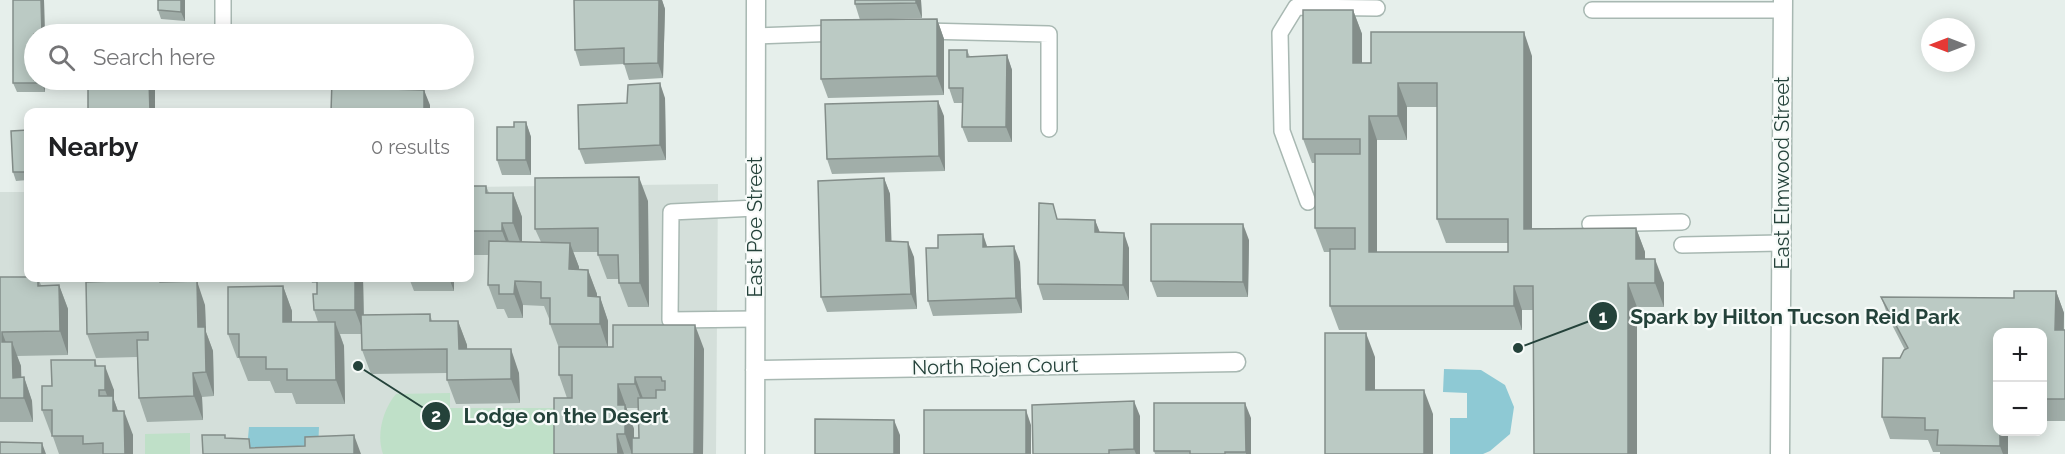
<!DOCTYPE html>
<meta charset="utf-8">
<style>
:root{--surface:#fff;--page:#f2f2f2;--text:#202124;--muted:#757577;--line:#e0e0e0}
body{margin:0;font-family:Raleway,sans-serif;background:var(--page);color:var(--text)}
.controls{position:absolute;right:18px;bottom:18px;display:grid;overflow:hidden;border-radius:12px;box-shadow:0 3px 15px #0003}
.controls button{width:54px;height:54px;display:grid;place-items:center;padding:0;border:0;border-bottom:2px solid var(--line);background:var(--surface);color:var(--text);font:30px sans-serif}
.compass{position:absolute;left:1921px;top:18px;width:54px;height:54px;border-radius:50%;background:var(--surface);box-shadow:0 3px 15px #0003;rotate:270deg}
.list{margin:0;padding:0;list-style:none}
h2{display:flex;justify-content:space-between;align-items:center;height:78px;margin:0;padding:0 24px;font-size:26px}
h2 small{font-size:20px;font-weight:400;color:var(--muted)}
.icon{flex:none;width:33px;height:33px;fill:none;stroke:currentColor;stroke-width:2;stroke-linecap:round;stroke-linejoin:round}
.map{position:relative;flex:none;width:2065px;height:454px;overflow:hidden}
.search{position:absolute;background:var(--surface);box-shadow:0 3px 15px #0003;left:24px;top:24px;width:450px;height:66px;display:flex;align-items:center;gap:15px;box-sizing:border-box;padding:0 21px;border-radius:33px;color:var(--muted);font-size:22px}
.panel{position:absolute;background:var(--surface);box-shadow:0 3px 15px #0003;left:24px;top:108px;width:450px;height:174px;border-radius:12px}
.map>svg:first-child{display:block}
.built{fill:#d4dfda}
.green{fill:#bfe0c8}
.water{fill:#8ec9d4}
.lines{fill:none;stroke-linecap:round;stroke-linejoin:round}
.service-casing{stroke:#a8b8b2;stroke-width:18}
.minor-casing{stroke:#a8b8b2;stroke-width:21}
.service{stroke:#fff;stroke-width:15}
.minor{stroke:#fff;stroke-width:18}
.wall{fill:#a1aea9;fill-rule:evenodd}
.shaded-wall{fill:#838d89}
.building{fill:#bbcac4;stroke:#838d89;stroke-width:1.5;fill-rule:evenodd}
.labels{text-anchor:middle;stroke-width:4.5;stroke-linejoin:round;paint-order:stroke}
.street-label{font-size:20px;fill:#24423a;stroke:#f7fbf9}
.leader{fill:none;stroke:#24423a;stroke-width:2}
.callout-dot{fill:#24423a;stroke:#f7fbf9;stroke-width:2}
.mark-label{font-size:18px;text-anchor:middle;font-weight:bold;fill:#fff}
.callout-label{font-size:21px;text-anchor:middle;font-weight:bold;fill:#24423a;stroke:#f7fbf9;stroke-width:4.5;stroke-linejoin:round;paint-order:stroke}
</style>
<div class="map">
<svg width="2065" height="454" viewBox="0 0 2065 454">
<rect width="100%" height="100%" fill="#e6efeb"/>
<!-- built -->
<path class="built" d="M718 184 716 454H0V192H28V278H470V187Z"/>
<!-- green -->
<path class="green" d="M450 393V408H556V454H383C376 435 383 409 396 394Z
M190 433V454H145V434Z"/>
<!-- water -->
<path class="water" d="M1444 369 1481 370 1505 385 1514 407 1510 434 1490 451 1483 454H1450V418H1467V393L1443 392Z
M249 427H319L318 449H247Z"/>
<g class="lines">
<!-- service casing -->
<g class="service-casing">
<path id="service" d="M1592 10H1783
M924 31 1049 34V129
M223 34V0
M756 36 840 33
M1308 202 1282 131 1280 33 1296 7 1377 8
M1590 224 1682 222
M1682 245 1782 243
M755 319 670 320 671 212 756 208"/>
</g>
<!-- minor casing -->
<g class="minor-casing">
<path id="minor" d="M755 370 1236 362
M755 454 756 0
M1780 454 1783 0"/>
</g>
<!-- service -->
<use href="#service" class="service"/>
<!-- minor -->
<use href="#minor" class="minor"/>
</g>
<!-- wall -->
<path class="wall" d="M13 0H44L45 92H17L13 83Z
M185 0V21L161 19 158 10Z
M659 0H662L665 9 663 78 629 80 624 64 580 66 575 50Z
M855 0H921L922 18 860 20 855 4Z
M1353 10 1362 34V63L1532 56V228H1636L1645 252V259L1664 283V307H1637V454H1534L1533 310H1522V330H1339L1330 306V252H1324L1315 228V163H1312L1303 139ZM1407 107H1437V219L1446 243H1508V252H1377V140H1407Z
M937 19 944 39V95L828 98 821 79Z
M967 50 970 57 1007 55 1012 70V142H968L962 127 963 103H954L949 88Z
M665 98 666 160 585 164 579 149 627 103Z
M944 116 945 171 832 174 827 159Z
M526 122 531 137V175H502L497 160 514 127Z
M28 130V180L16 181 13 172Z
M884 178 890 194 891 241 914 257 917 309 827 312 821 297Z
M470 186H486L489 193H513L522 217V242H541L535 229 648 201 649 307H628L619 283V279H607L598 255V252H573L579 267V270H588L597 294V296L600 297 608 321V347L704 349 703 454H554L567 398 559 375V348L550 324V321L544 306 523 305V318H508L504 309H497L488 285V255H470ZM627 408H638L639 438H634V429L627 410Z
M1059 219 1095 220 1099 232 1129 248V300H1043L1038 284Z
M1249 240 1248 297H1157L1151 281Z
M988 247 1020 262 1022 313 933 316 928 301 938 248Z
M0 277 38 278 41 285H59L68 309V355L17 356 21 366V377H24L32 401 33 422H0Z
M113 278H161L163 282 205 305 206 332 213 351 214 396 202 397 203 420 147 422 139 398 137 357 96 358 87 334 113 281Z
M310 278H363L364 315 430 314 432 321H458L467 345V349L519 373 520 403 456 404 447 380V373L371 374 362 350V334H340L344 346 345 404H296L292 393H275L270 381H248L239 358H237L228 334 283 286 292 311V322H318L314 310 317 294V283H312Z
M409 278H454V291H414Z
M2056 291 2064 313V330H2065V421H2043V333H1998V432H2008V454H1940V452H1933L1928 440 1890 439 1882 417 1900 358 1905 350 1889 319 1881 297 2014 298Z
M95 360 97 366 114 390V400L118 411 133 435V454H59L52 434H51L42 410Z
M1140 416V454H1033Z
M1251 418V454H1155L1154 451Z"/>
<!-- shaded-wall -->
<path class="shaded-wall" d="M41 0H44L45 34H42Z
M181 0H185V21L181 12Z
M659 0H662L665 9 663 78 658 63Z
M916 0H921L922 18 916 3Z
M1353 10 1362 34V87L1353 63Z
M937 19 944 39V95L937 76Z
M1524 32 1532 56V253L1524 229Z
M1007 55 1012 70V142L1006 127Z
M42 80H45V92L42 83Z
M149 80H155V112H150Z
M391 80H396V104L390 89Z
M660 83 665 98 666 160 660 145Z
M1398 83 1407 107V140L1398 116Z
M424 90 430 105V112H424Z
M938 101 944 116 945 171 939 156Z
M1369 116 1377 140V277L1369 252Z
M526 122 531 137V175L526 160Z
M639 177 648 201 649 307 640 283Z
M884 178 890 194 892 256 886 241Z
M513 193 522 217V247L513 223Z
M1095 220 1101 235 1095 232Z
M502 223 511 247V255L502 231Z
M1243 224 1249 240 1248 297 1243 282Z
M1636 228 1645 252V283L1636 259Z
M1124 233 1129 248V300L1123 285Z
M983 234 988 249 983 247Z
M908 242 914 257 917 309 911 294Z
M570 243 579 267 578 293 569 269Z
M1014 246 1020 262 1022 313 1016 298Z
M1655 259 1664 283V307L1655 283Z
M588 270 597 294V320L588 296Z
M355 278H363L364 334 355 310Z
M449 278H454V291Z
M197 281 205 305 206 332 213 351 214 396 206 372 198 327Z
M515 281 523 305V318L514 294Z
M1628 283 1637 307V454H1628Z
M59 285 68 309V355L60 331Z
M283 286 292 311V346L283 322Z
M1514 286 1522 310V330L1514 306Z
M2056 291 2064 313 2063 352 2055 330Z
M600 297 608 321V348L600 324Z
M458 321 467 345 468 373 459 349Z
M335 322 344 346 345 404 336 380Z
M695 325 704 349 703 454H694Z
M2 332 11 356 2 342Z
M1366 333 1375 357V414L1366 390Z
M12 342 21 366 22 398 13 378Z
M511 349 519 373 520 403 511 379Z
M105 366 114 390V400L121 420 122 435 105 390Z
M193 373 202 397 203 420 194 396Z
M24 377 32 401 33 422 24 398Z
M635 377 644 401V408L635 384Z
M618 384 634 429V454H632L625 434 618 405Z
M1424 390 1433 414V454H1424Z
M1134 401 1140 416V454H1136L1134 449Z
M1245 403 1251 418V454H1246V452Z
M1026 410 1031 425V454H1026Z
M124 411 133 435V454H125Z
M894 420 900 435V454H894Z
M2000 432H2008V454H2003L2000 446Z
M617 434 624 454H618Z
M354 435 361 454H354Z
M42 443 46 454H42Z"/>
<!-- building -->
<path class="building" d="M13 0H41L42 34H34V80H42V83H13Z
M158 0H181V12L158 10Z
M574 0H659L658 63 624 64V48L575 50Z
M855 0H916V3L855 4Z
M1303 10H1353V63H1371V32H1524V229L1636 228V259H1655V283H1628V454H1534L1533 286H1514V306H1330V249H1355V228H1315V154H1360V139H1303ZM1398 83H1437V219H1508V252H1369V116H1398Z
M937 19V76L821 79V20Z
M333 28 392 29 391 34H333Z
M949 50H967V57L1007 55 1006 127H962L963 88H949Z
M88 80H149L150 112H88Z
M332 80H391L390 89 424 90V112H331Z
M660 83V145L579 149 578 105 627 103 628 85Z
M938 101 939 156 827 159 825 104Z
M514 122H526V160H497V127H514Z
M28 130V172H13L11 131Z
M639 177 640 283H619L618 255H598V228L535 229V178Z
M884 178 886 241 908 242 911 294 821 297 818 181Z
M470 186H486V193H513V223H502V231H470Z
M1039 203 1053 204 1057 219 1095 220V232L1124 233 1123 285 1038 284Z
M1151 224H1243V282L1151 281Z
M983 234V247L1014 246 1016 298 928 301 926 248H938V235Z
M489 241 570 243 569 269 588 270V296L600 297V324H550V298H541V282L515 281 514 294H499V285H488Z
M0 277H28V278H38V286L59 285 60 331 2 332V342H12L13 378 24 377V398H0Z
M113 278H160V282L197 281 198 327H205L206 372 193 373 194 396 139 398 137 340H148V332L87 334 86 282 113 281Z
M317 278H355V310H314L313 294H317Z
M283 286V322H335L336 380H287V369H266V357H239V334H228V287Z
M2014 291H2056L2055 330H2065V399H2043V333H1998V432H2000V446L1937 445 1938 430H1925V418L1882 417 1883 358H1900L1904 350 1908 348 1881 297 2014 298Z
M430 314V321H458L459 349H511V379L447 380V349L362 350 361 315Z
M613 325H695L694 454H632V438H639L638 398H656V390H665V381H662L661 377H635V384H618V405H625V434H617L618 454H554V398H572V375H559V347H613Z
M1325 333H1366V390H1424V454H1325Z
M51 360H95V366H105V390H99V396H113V411H124L125 454H103V443L83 444V436H52V410H42V386H52Z
M1134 401V449L1109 450V454H1033L1032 405Z
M1154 403H1245L1246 452H1225V454H1190V451H1154Z
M924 410H1026V454H924Z
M815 419 894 420V454H815Z
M202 435H225V438L249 439 250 448 305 446V437L354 435V454H203Z
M0 442 42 443V454H0Z"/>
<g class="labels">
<!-- street labels -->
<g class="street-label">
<text transform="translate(1782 173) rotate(-90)" y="7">East Elmwood Street</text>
<text transform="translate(755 227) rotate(-90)" y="7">East Poe Street</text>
<text transform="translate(995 366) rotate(-1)" y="7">North Rojen Court</text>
</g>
</g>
<!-- callouts -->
<path class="leader" d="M1518 348L1603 316M358 366L436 416"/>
<g class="callout-dot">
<circle cx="1518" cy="348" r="6"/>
<circle cx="358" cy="366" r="6"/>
<circle cx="1603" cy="316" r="15"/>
<circle cx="436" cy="416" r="15"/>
</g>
<g class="mark-label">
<text x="1603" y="323">1</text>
<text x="436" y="422">2</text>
</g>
<g class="callout-label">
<text x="1795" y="324">Spark by Hilton Tucson Reid Park</text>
<text x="566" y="423">Lodge on the Desert</text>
</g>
</svg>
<div class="controls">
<button>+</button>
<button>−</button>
</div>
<svg class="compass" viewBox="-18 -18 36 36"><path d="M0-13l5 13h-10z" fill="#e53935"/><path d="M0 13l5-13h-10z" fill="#757577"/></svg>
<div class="search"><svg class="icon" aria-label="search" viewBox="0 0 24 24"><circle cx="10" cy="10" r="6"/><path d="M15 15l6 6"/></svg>Search here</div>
<section class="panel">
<h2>Nearby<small>0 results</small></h2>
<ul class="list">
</ul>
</section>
</div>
